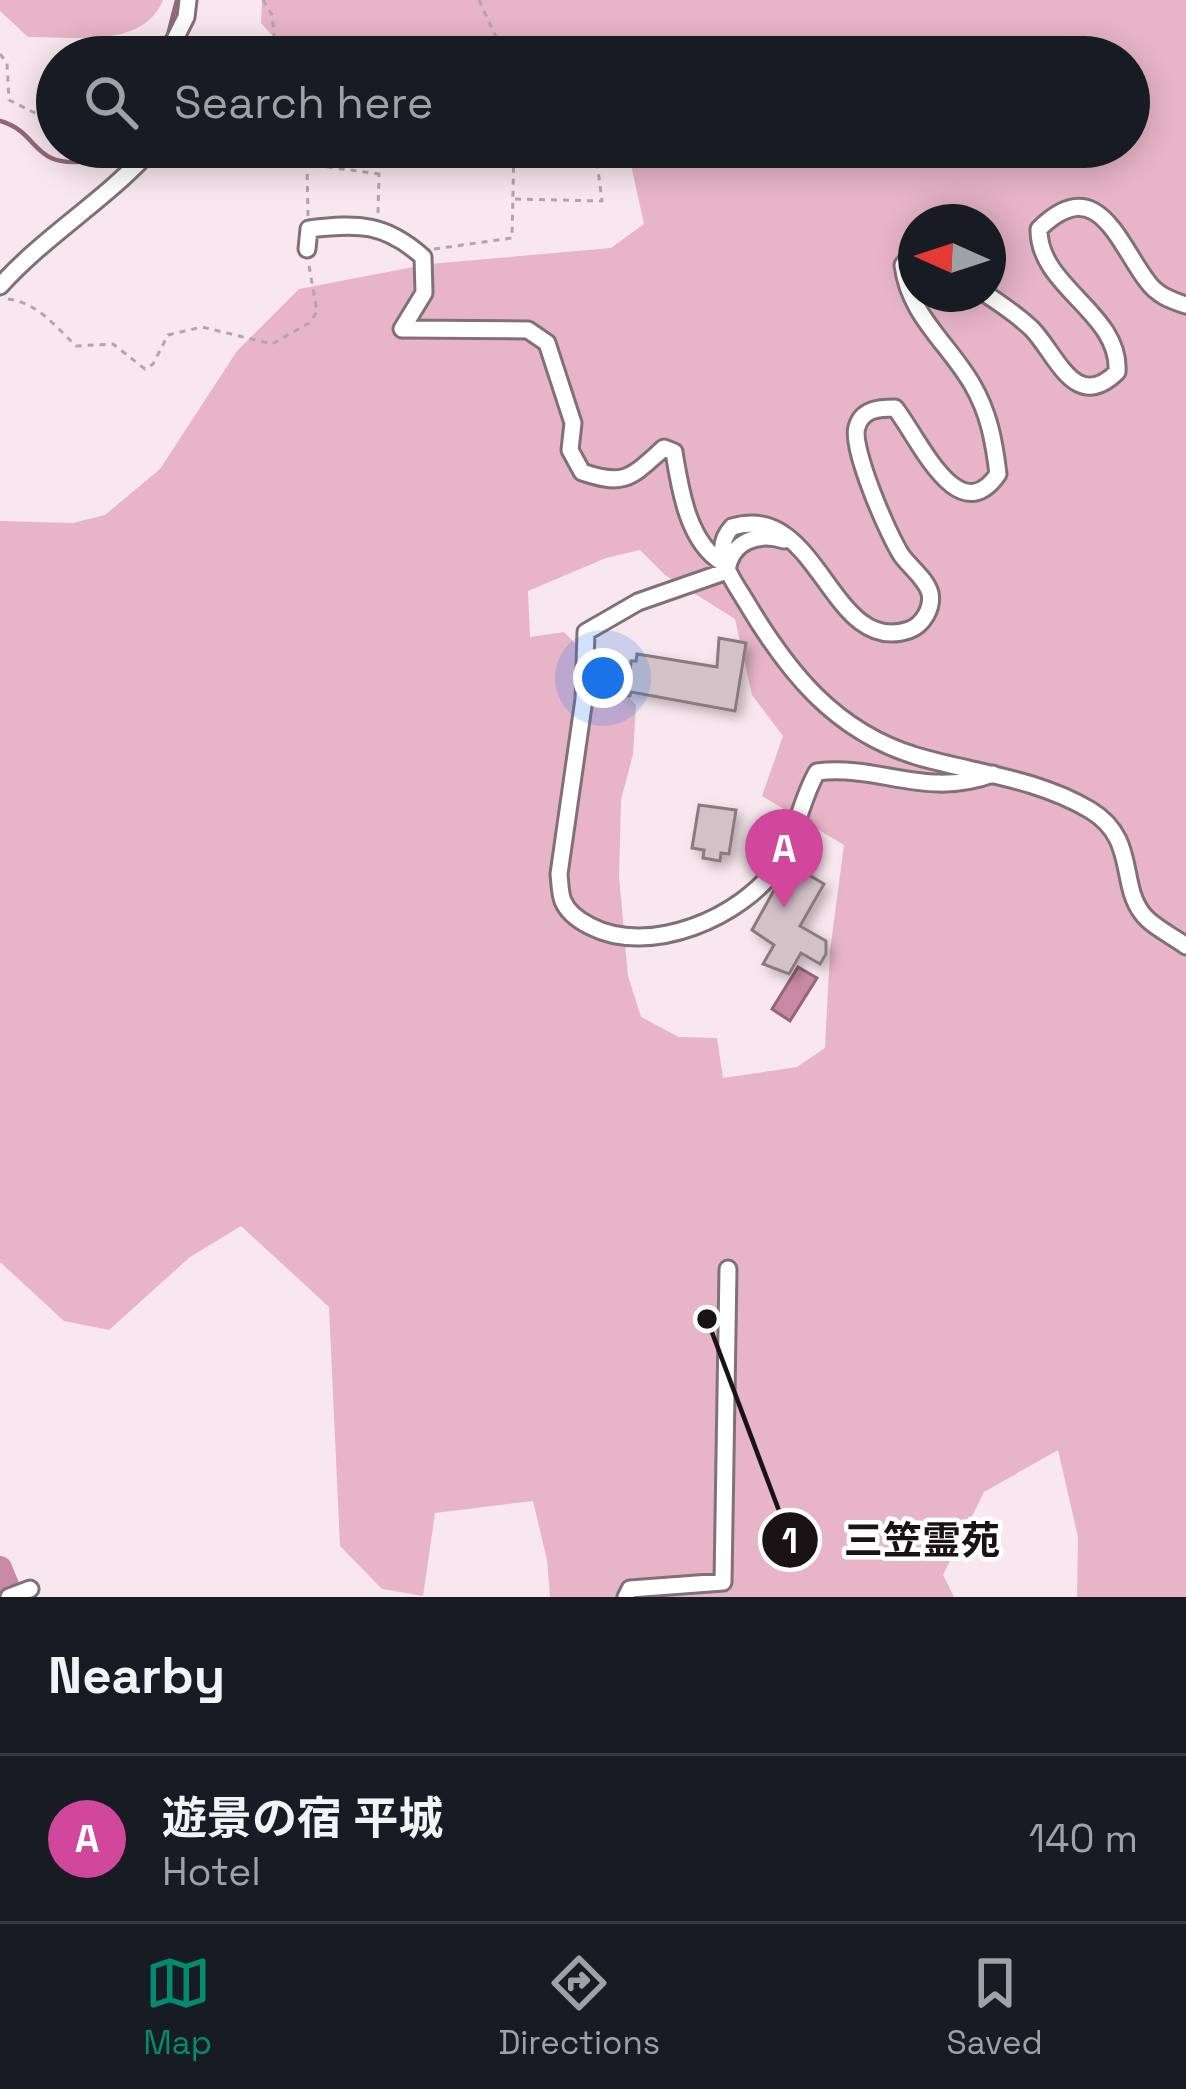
<!DOCTYPE html>
<meta charset="utf-8">
<style>
:root{--surface:#171b24;--page:#242831;--text:#f1f3f6;--muted:#9ea1a6;--line:#363941;--accent:#038a70}
body{margin:0;font-family:"Space Grotesk","Noto Sans JP",sans-serif;background:var(--page);color:var(--text)}
.compass{position:absolute;left:898px;top:204px;width:108px;height:108px;border-radius:50%;background:var(--surface);box-shadow:0 6px 30px #0003;rotate:273deg}
.you{position:absolute;left:603px;top:678px;width:42px;height:42px;margin:-30px;border:9px solid #fff;border-radius:50%;background:#1a73e8;box-shadow:0 0 0 18px #1a73e833}
.badge{display:grid;place-items:center;width:78px;height:78px;border-radius:50%;background:var(--accent);color:#fff;font-size:39px;font-weight:700}
.pin{position:absolute;translate:-50% -99px;filter:drop-shadow(0 3px 6px #0008)}
.pin::after{content:'';position:absolute;top:63px;width:42px;height:36px;background:inherit;clip-path:polygon(0 0,100% 0,50% 100%)}
.list{margin:0;padding:0;list-style:none}
h2{display:flex;justify-content:space-between;align-items:center;height:156px;margin:0;padding:0 48px;font-size:51px}
h2 small{font-size:39px;font-weight:400;color:var(--muted)}
.list li{display:grid;grid-template-columns:78px 1fr auto;gap:36px;align-items:center;box-sizing:border-box;height:168px;padding:0 48px;border-top:3px solid var(--line)}
.list b{display:block;font-size:45px;white-space:nowrap}
.list p{margin:0;font-size:39px;white-space:nowrap;color:var(--muted)}
.list em{font-size:39px;font-style:normal;color:var(--muted)}
.icon{flex:none;width:66px;height:66px;fill:none;stroke:currentColor;stroke-width:2;stroke-linecap:round;stroke-linejoin:round}
.map{position:relative;flex:none;width:1186px;height:1597px;overflow:hidden}
.search{position:absolute;background:var(--surface);box-shadow:0 6px 30px #0003;left:36px;right:36px;top:36px;height:132px;display:flex;align-items:center;gap:30px;box-sizing:border-box;padding:0 42px;border-radius:66px;color:var(--muted);font-size:45px}
.sheet{height:324px;background:var(--surface)}
nav{display:flex;justify-content:space-around;align-items:center;box-sizing:border-box;height:168px;border-top:3px solid var(--line);background:var(--surface);font-size:33px;color:var(--muted)}
nav a{display:grid;justify-items:center;gap:6px}
nav .on{color:var(--accent)}
.map>svg:first-child{display:block}
.green{fill:#e7b4c8;fill-rule:evenodd}
.water{fill:#c88aa3;stroke:#946678;stroke-width:3}
.lines{fill:none;stroke-linecap:round;stroke-linejoin:round}
.stream{stroke:#946678;stroke-width:4.5}
.river{stroke:#c88aa3;stroke-width:24}
.building{fill:#d2c2c8;stroke:#897a7f;stroke-width:3;filter:url(#shadow)}
.minor-casing{stroke:#807177;stroke-width:21}
.path{stroke:#b3a5ab;stroke-width:3;stroke-dasharray:6 6;stroke-linecap:butt}
.minor{stroke:#fff;stroke-width:15}
.leader{fill:none;stroke:#191315;stroke-width:4.5}
.callout-dot{fill:#191315;stroke:#fff;stroke-width:4.5}
.mark-label{font-size:36px;text-anchor:middle;font-weight:bold;fill:#fff}
.callout-label{font-size:39px;text-anchor:middle;font-weight:bold;fill:#191315;stroke:#fff;stroke-width:9;stroke-linejoin:round;paint-order:stroke}
</style>
<div class="map">
<svg width="1186" height="1597" viewBox="0 0 1186 1597">
<defs>
<filter id="shadow"><feDropShadow dx="5.5" dy="5.5" stdDeviation="6" flood-color="#0004"/></filter>
</defs>
<rect width="100%" height="100%" fill="#f8e7ee"/>
<!-- green -->
<path class="green" d="M0 0H163C143 50 71 36 28 37L0 11Z
M262 0H1186V1597H1077L1078 1537 1058 1450 984 1492 943 1575 954 1597H550L547 1560 533 1501 435 1513 423 1596 382 1589 340 1546 329 1307 241 1226 190 1257 109 1330 64 1321 0 1262V521L73 523 105 515 160 469 237 351 299 289 429 264 611 248 644 224 627 147H1129V57H291L261 23ZM916 222H988V294H916ZM640 550 665 575 735 619 752 695 783 736 762 796 844 845 830 951 825 1048 797 1067 723 1078 717 1038 679 1037 641 1017 628 976 619 876 621 800 633 754 636 705 564 632 530 637 528 591 606 558Z"/>
<!-- water -->
<path class="water" d="M798 967 817 978 790 1021 772 1009Z"/>
<g class="lines">
<!-- stream -->
<path class="stream" d="M150 57 168 35 177 0
M0 121C42 133 29 169 90 161L102 147"/>
<!-- river -->
<path class="river" d="M0 1568 12 1597"/>
</g>
<!-- building -->
<path class="building" d="M719 638 746 643 735 711 631 692 630 696 621 695 623 685 629 686 631 661H636L637 654 717 667Z
M699 805 736 810 729 854 721 853 720 861 703 858 704 850 692 848Z
M789 863 824 884 800 926 826 941V954L820 964 801 953 789 974 763 964 774 945 752 930Z"/>
<g class="lines">
<!-- minor casing -->
<g class="minor-casing">
<path id="minor" d="M166 57 186 17 188 0
M307 249 309 229C358 223 385 223 423 257L424 293 402 329 528 330 547 343 573 423 570 450 582 472C626 487 631 477 664 448L674 452C680 489 688 543 723 563
M916 250 903 265C909 315 948 343 972 384 989 413 994 441 998 474 958 532 919 438 895 408 879 408 862 409 857 427 850 447 889 537 902 556 911 568 926 579 930 593 933 608 923 625 909 630 830 657 819 500 732 527 710 551 731 577 745 600 787 671 834 731 916 756 974 773 1036 778 1090 810 1137 838 1119 883 1142 913 1151 926 1173 936 1186 946
M0 286C44 237 101 203 146 155V147
M986 294C1002 305 1019 316 1032 329 1057 355 1075 413 1117 372 1121 313 1038 287 1039 229 1097 172 1117 241 1147 281 1157 295 1170 300 1186 305
M727 571 638 602 586 632 584 699 559 874C560 883 560 894 563 901 568 913 578 920 590 926 649 957 742 918 778 865 796 838 800 801 817 772 880 764 925 799 993 774
M727 571C731 541 758 532 784 540
M9 1597 30 1589
M626 1597 630 1589 723 1582 728 1269"/>
</g>
<!-- path -->
<path class="path" d="M263 0 272 15 276 57
M479 0 502 50 500 57
M0 54 7 63 9 100 37 114 57 105
M402 57 420 49 460 57
M515 199 602 201 595 147
M378 213 379 175
M308 216 307 164 379 174 382 147
M434 249 512 238 514 147
M8 299C38 303 55 326 76 346L113 344 145 369 153 364 168 335 202 327 272 344 309 323 317 312 308 260"/>
<!-- minor -->
<use href="#minor" class="minor"/>
</g>
<!-- callouts -->
<path class="leader" d="M707 1319L790 1540"/>
<g class="callout-dot">
<circle cx="707" cy="1319" r="12"/>
<circle cx="790" cy="1540" r="30"/>
</g>
<g class="mark-label">
<text x="790" y="1553">1</text>
</g>
<g class="callout-label">
<text x="922" y="1554">三笠霊苑</text>
</g>
</svg>
<svg class="compass" viewBox="-18 -18 36 36"><path d="M0-13l5 13h-10z" fill="#e53935"/><path d="M0 13l5-13h-10z" fill="#9ea1a6"/></svg>
<div class="you"></div>
<div class="pin badge" style="left:784px;top:908px;background:#d1479c">A</div>
<div class="search"><svg class="icon" aria-label="search" viewBox="0 0 24 24"><circle cx="10" cy="10" r="6"/><path d="M15 15l6 6"/></svg>Search here</div>
</div>
<section class="sheet">
<h2>Nearby<small></small></h2>
<ul class="list">
<li><span class="badge" style="background:#d1479c">A</span><div><b>遊景の宿 平城</b><p>Hotel</p></div><em>140 m</em></li>
</ul>
</section>
<nav>
<a class="on"><svg class="icon" aria-label="map" viewBox="0 0 24 24"><path d="M3 6l6-2 6 2 6-2v14l-6 2-6-2-6 2zM9 4v14M15 6v14"/></svg>Map</a>
<a><svg class="icon" aria-label="directions" viewBox="0 0 24 24"><path d="M12 3l9 9-9 9-9-9zM9 14v-3h6M13 9l2 2-2 2"/></svg>Directions</a>
<a><svg class="icon" aria-label="saved" viewBox="0 0 24 24"><path d="M7 4h10v16l-5-4-5 4z"/></svg>Saved</a>
</nav>
